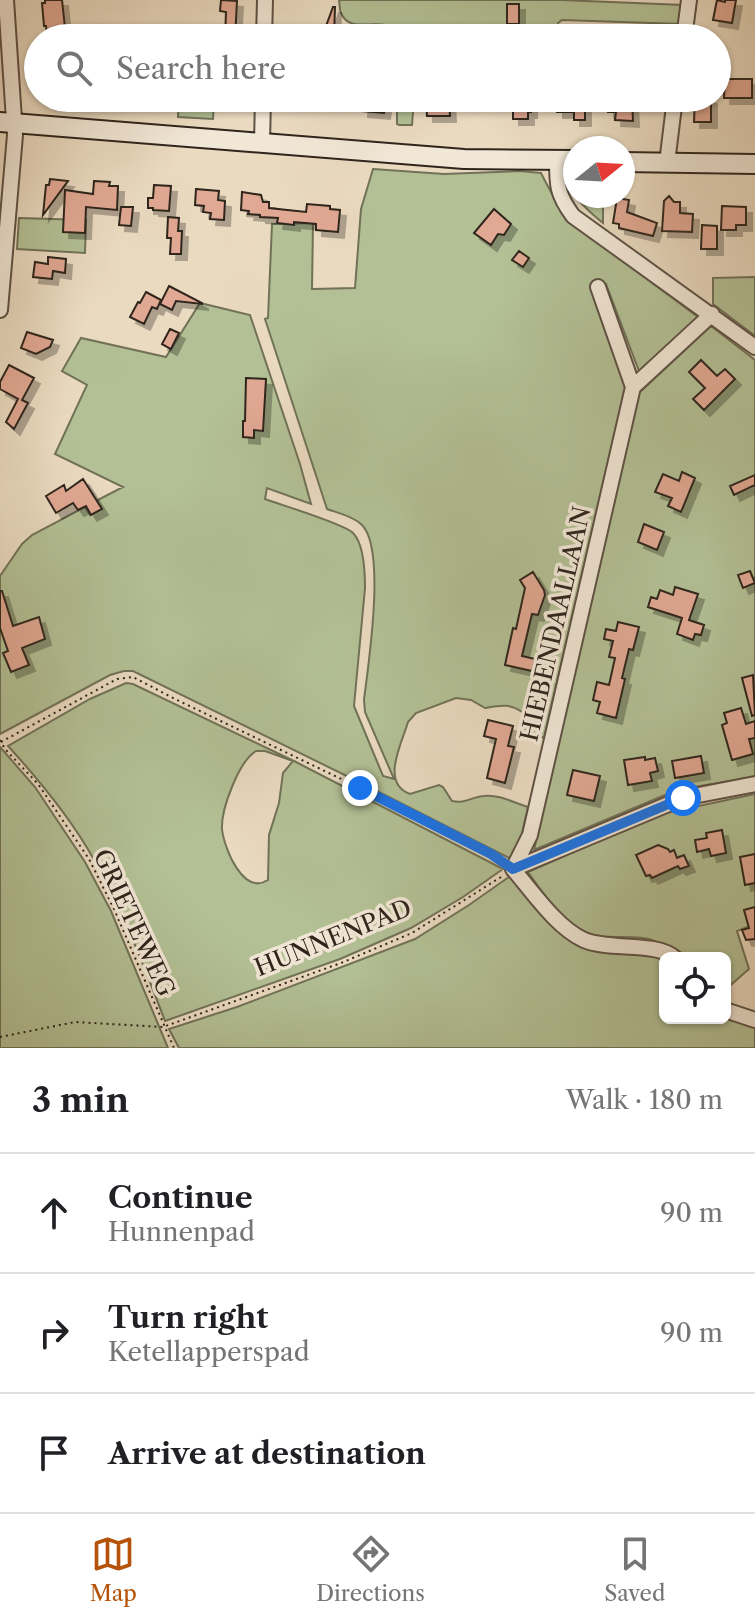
<!DOCTYPE html>
<meta charset="utf-8">
<style>
:root{--surface:#fff;--page:#f6f6f6;--text:#202124;--muted:#757577;--line:#e0e0e0;--accent:#b45309}
body{margin:0;font-family:"Libre Caslon Text",serif;background:var(--page);color:var(--text)}
.controls{position:absolute;right:24px;bottom:24px;display:grid;overflow:hidden;border-radius:12px;box-shadow:0 2px 6px #0004}
.controls button{width:72px;height:72px;display:grid;place-items:center;padding:0;border:0;border-bottom:2px solid var(--line);background:var(--surface);color:var(--text);font:40px sans-serif}
.compass{position:absolute;left:563px;top:136px;width:72px;height:72px;border-radius:50%;background:var(--surface);box-shadow:0 2px 6px #0004;rotate:72deg}
.stop{position:absolute;width:24px;height:24px;margin:-18px;border:6px solid #1a73e8;border-radius:50%;background:#fff}
.stop.end{background:#1a73e8;border-color:#fff;box-shadow:0 2px 8px #0008}
.list{margin:0;padding:0;list-style:none}
h2{display:flex;justify-content:space-between;align-items:center;height:104px;margin:0;padding:0 32px;font-size:34px}
h2 small{font-size:26px;font-weight:400;color:var(--muted)}
.list li{display:grid;grid-template-columns:52px 1fr auto;gap:24px;align-items:center;box-sizing:border-box;height:120px;padding:0 32px;border-top:2px solid var(--line)}
.list b{display:block;font-size:30px;white-space:nowrap}
.list p{margin:0;font-size:26px;white-space:nowrap;color:var(--muted)}
.list em{font-size:26px;font-style:normal;color:var(--muted)}
.icon{flex:none;width:44px;height:44px;fill:none;stroke:currentColor;stroke-width:2;stroke-linecap:round;stroke-linejoin:round}
.map{position:relative;flex:none;width:755px;height:1048px;overflow:hidden}
.search{position:absolute;background:var(--surface);box-shadow:0 2px 6px #0004;left:24px;right:24px;top:24px;height:88px;display:flex;align-items:center;gap:20px;box-sizing:border-box;padding:0 28px;border-radius:44px;color:var(--muted);font-size:30px}
.sheet{height:464px;background:var(--surface)}
nav{display:flex;justify-content:space-around;align-items:center;box-sizing:border-box;height:112px;border-top:2px solid var(--line);background:var(--surface);font-size:22px;color:var(--muted)}
nav a{display:grid;justify-items:center;gap:4px}
nav .on{color:var(--accent)}
.map>svg:first-child{display:block}
.green{fill:#b3c095;stroke:#717258;stroke-width:2;fill-rule:evenodd}
.building{fill:#e1a893;stroke:#2f251c;stroke-width:2;filter:url(#shadow)}
.lines{fill:none;stroke-linecap:round;stroke-linejoin:round}
.street-casing{stroke:#5e5245;stroke-width:18}
.secondary-casing{stroke:#2f251c;stroke-width:22}
.path{stroke:#2f251c;stroke-width:2;stroke-dasharray:2 4;stroke-linecap:butt}
.street{stroke:#f1e7d6;stroke-width:14}
.secondary{stroke:#f1e7d6;stroke-width:18}
.route{stroke:#1a73e8;stroke-width:10}
.labels{text-anchor:middle;stroke-width:7;stroke-linejoin:round;paint-order:stroke}
.street-label{font-size:24px;fill:#2f251c;stroke:#f1e7d6}
</style>
<div class="map">
<svg width="755" height="1048" viewBox="0 0 755 1048">
<defs>
<filter id="shadow"><feDropShadow dx="6" dy="6" stdDeviation="0" flood-color="#0004"/></filter>
</defs>
<rect width="100%" height="100%" fill="#eadac0"/>
<filter id="stains"><feTurbulence type="fractalNoise" baseFrequency=".0025" numOctaves="4"/><feColorMatrix values="0 0 0 0 .2 0 0 0 0 .09 0 0 0 0 .02 0 0 0 .5 -.17"/></filter>
<radialGradient id="worn" r=".72"><stop offset=".6" stop-color="#630" stop-opacity="0"/><stop offset="1" stop-color="#630" stop-opacity=".3"/></radialGradient>
<!-- green -->
<path class="green" d="M339 0H562L683 5 680 24 562 20 558 23 557 38H397C389 9 352 39 341 13 339 9 340 4 339 0Z
M179 98H214L213 119 178 117Z
M397 98H414L412 125H399L397 124Z
M373 169 444 174 520 171 541 173C553 197 561 211 580 229L698 317 639 371 606 284 591 290 626 385 544 738 525 730V714C510 703 502 705 485 708L471 700 456 698 416 713 408 722C402 743 380 783 410 794L439 785 443 787 452 801C465 804 471 797 484 796 499 794 514 803 528 807L522 834 511 859 365 785 133 671H124L110 675 0 734V576L22 544 32 535 85 507 90 515 98 510 94 502 123 487 55 454 87 385 62 371 81 338 166 357 200 303 250 315 300 464 311 504 267 488 265 499C281 505 345 524 353 533 364 544 365 573 365 588L354 706 383 776 394 779 365 712 364 700C368 666 387 547 361 524 352 516 338 513 327 509L265 319 268 318 272 224 313 223 312 289 355 288 361 209Z
M562 173H575V196H603V223C583 207 573 196 562 173Z
M19 218 86 220 85 253 17 249Z
M755 277V336L713 304V278Z
M711 326 755 360V777L694 787 665 795 534 850 639 393Z
M126 683 133 684 296 762 503 869 463 897 411 928 340 959 165 1021C144 966 122 909 93 858 70 817 40 781 8 746L90 699ZM256 751H265L293 761 283 773 279 803 269 835 268 880C243 896 224 848 222 829 221 809 239 761 256 751Z
M0 747 35 787 85 862 111 911 168 1048H0Z
M755 794V924L737 931 749 969 725 990V958C713 958 693 961 682 956 671 951 662 943 649 939 634 936 616 938 600 936 568 933 545 896 528 872L645 820 666 813Z
M513 874 560 930 665 958V1018H725V1015L755 1025V1048H179L169 1029 237 1007 415 939 469 905Z"/>
<!-- building -->
<path class="building" d="M45 0H62L66 37 47 36 46 26H44L42 3H45Z
M221 0 237 1 235 38H225L226 12 220 11Z
M717 0 725 2V0H736L732 23 713 20Z
M507 4H519V24H507Z
M333 7H335L334 37H322Z
M725 79H752V98H724Z
M363 98H386L384 113 362 111Z
M426 98H449L450 116H427Z
M513 98H531V112H528V119H513Z
M567 98H585V120H574V112H557V100H567Z
M616 98H632L633 121 615 120 616 112H608V101H616Z
M695 98H711V122H694Z
M50 179 68 181 43 215 46 185H49Z
M94 181 110 182 109 186H118L117 210 86 207 85 233 63 232 65 190 93 194Z
M154 185 171 186 169 211 153 210V208H148V198H153Z
M196 189 219 191 218 200 225 201 224 220 210 219 211 213 203 212 204 206 195 205Z
M242 192 261 195 263 202H269V208L306 212 307 204 330 206V209L340 210 338 232 316 230V224L294 222V225L277 223 278 218 260 217V215L248 214 249 211 241 210Z
M669 196 674 202H680V213L693 214 692 232 662 231 664 201Z
M617 198 629 200 627 212 657 223 653 236 619 228V224L613 223Z
M722 206 746 207V225H736V230H721Z
M121 207H133L131 226 119 225Z
M494 209 511 224 504 235 498 234 491 245 474 233Z
M168 217 179 218 178 231H182L181 254H170L171 238H167Z
M702 225 717 226V249H701Z
M519 251 529 258 523 267 512 260Z
M48 257 66 259 65 273 53 271 52 279 33 277 35 262 48 264Z
M169 286 202 303V304L176 301 172 310 160 304Z
M146 292 161 300 157 309 152 307 144 324 130 317 138 302 140 303Z
M170 329 179 333 171 349 162 344Z
M27 332 53 340 50 347 36 354 21 348Z
M701 360 717 376 725 369 735 379 704 410 693 399 705 388 689 372Z
M9 365 34 378 22 400 28 403 14 429 6 422 18 399 0 389V382Z
M246 378 266 379 263 431 254 430V438L243 437V421H245Z
M682 472 695 478 681 512 668 506 672 498 655 492 663 474 679 481Z
M755 475V485L734 495 730 486Z
M83 479 102 509 91 515 86 506 78 510 73 503 56 513 46 496 64 485 66 491Z
M644 524 664 532 657 550 638 542Z
M750 571 755 583 743 588 738 575Z
M533 572 544 590 545 595 538 615 532 614 522 656 535 659 532 671 505 665 513 628 516 629 525 588 520 580Z
M675 587 698 594 689 620 704 625 701 635 695 634 693 640 677 634 682 618 648 607 651 597 657 599 660 590 673 595Z
M0 591H2L13 626 39 617 45 639 22 648 29 665 11 672 3 653 8 651 0 628Z
M618 622 639 627 633 650 629 649 622 678 625 679 616 718 597 713 600 702 593 700 597 682 609 685 615 658 609 657 613 641 604 639 606 629 616 631Z
M753 675 755 715 752 716 742 678Z
M741 708 746 724 755 721V738L749 739 753 754 732 760 722 725 727 723 724 713Z
M488 720 513 726 508 746 514 747 505 783 487 778 496 739 484 736Z
M701 756 704 773 675 778 672 761Z
M645 757V760L655 758 658 771 650 773 652 781 628 785 624 760Z
M573 770 600 776 594 801 567 795Z
M722 830 726 853 711 856 709 849 697 852 695 840 707 838 706 833Z
M658 845 668 849 670 852 674 850 677 858 684 855 689 866 680 869 678 866 652 878 650 875 646 876 636 855Z
M755 854V883L745 885 740 857Z
M755 907V939L746 940 742 930 749 928 744 910Z"/>
<g class="lines">
<!-- street casing -->
<g class="street-casing">
<path id="street" d="M264 38 265 0
M684 38 689 0
M262 143 263 98
M557 159C557 186 557 194 573 216L755 347
M667 163 675 98
M0 310 15 135 6 0
M633 387 712 314
M513 869 530 835 633 387 598 287
M513 869 683 798 755 784
M513 869C532 891 557 928 584 940 610 951 655 941 675 958
M725 1010 755 1020"/>
</g>
<!-- secondary casing -->
<g class="secondary-casing">
<path id="secondary" d="M0 122 464 159 575 160
M623 162 755 164"/>
</g>
<!-- path -->
<path class="path" d="M584 146 618 147
M0 740 5 749 38 784 89 859 114 909 174 1048
M1 742 117 679 133 677 175 699 360 788 500 860
M0 1037 75 1022 163 1027 341 963 412 933 501 877"/>
<!-- street -->
<use href="#street" class="street"/>
<!-- secondary -->
<use href="#secondary" class="secondary"/>
</g>
<g class="lines">
<!-- route -->
<path class="route" d="M360 788 491 854 513 869 683 798"/>
</g>
<g class="labels">
<!-- street labels -->
<g class="street-label">
<text transform="translate(556 624) rotate(-77)" y="8">HIEBENDAALLAAN</text>
<text transform="translate(134 923) rotate(65)" y="8">GRIETEWEG</text>
<text transform="translate(333 938) rotate(-22)" y="8">HUNNENPAD</text>
</g>
</g>
<rect width="100%" height="100%" filter="url(#stains)"/>
<rect width="100%" height="100%" fill="url(#worn)"/>
</svg>
<div class="controls">
<button><svg class="icon" aria-label="locate" viewBox="0 0 24 24"><circle cx="12" cy="12" r="6"/><path d="M12 2v4M12 18v4M2 12h4M18 12h4"/></svg></button>
</div>
<svg class="compass" viewBox="-18 -18 36 36"><path d="M0-13l5 13h-10z" fill="#e53935"/><path d="M0 13l5-13h-10z" fill="#757577"/></svg>
<div class="stop" style="left:683px;top:798px"></div>
<div class="stop end" style="left:360px;top:788px"></div>
<div class="search"><svg class="icon" aria-label="search" viewBox="0 0 24 24"><circle cx="10" cy="10" r="6"/><path d="M15 15l6 6"/></svg>Search here</div>
</div>
<section class="sheet">
<h2>3 min<small>Walk · 180 m</small></h2>
<ul class="list">
<li><svg class="icon" aria-label="ahead" viewBox="0 0 24 24"><path d="M12 20V5M6 11l6-6 6 6"/></svg><div><b>Continue</b><p>Hunnenpad</p></div><em>90 m</em></li>
<li><svg class="icon" aria-label="right" viewBox="0 0 24 24"><path d="M7 20v-9h11M14 6l5 5-5 5"/></svg><div><b>Turn right</b><p>Ketellapperspad</p></div><em>90 m</em></li>
<li><svg class="icon" aria-label="arrive" viewBox="0 0 24 24"><path d="M6 21V4h12l-3 4 3 4H6"/></svg><div><b>Arrive at destination</b></div></li>
</ul>
</section>
<nav>
<a class="on"><svg class="icon" aria-label="map" viewBox="0 0 24 24"><path d="M3 6l6-2 6 2 6-2v14l-6 2-6-2-6 2zM9 4v14M15 6v14"/></svg>Map</a>
<a><svg class="icon" aria-label="directions" viewBox="0 0 24 24"><path d="M12 3l9 9-9 9-9-9zM9 14v-3h6M13 9l2 2-2 2"/></svg>Directions</a>
<a><svg class="icon" aria-label="saved" viewBox="0 0 24 24"><path d="M7 4h10v16l-5-4-5 4z"/></svg>Saved</a>
</nav>
